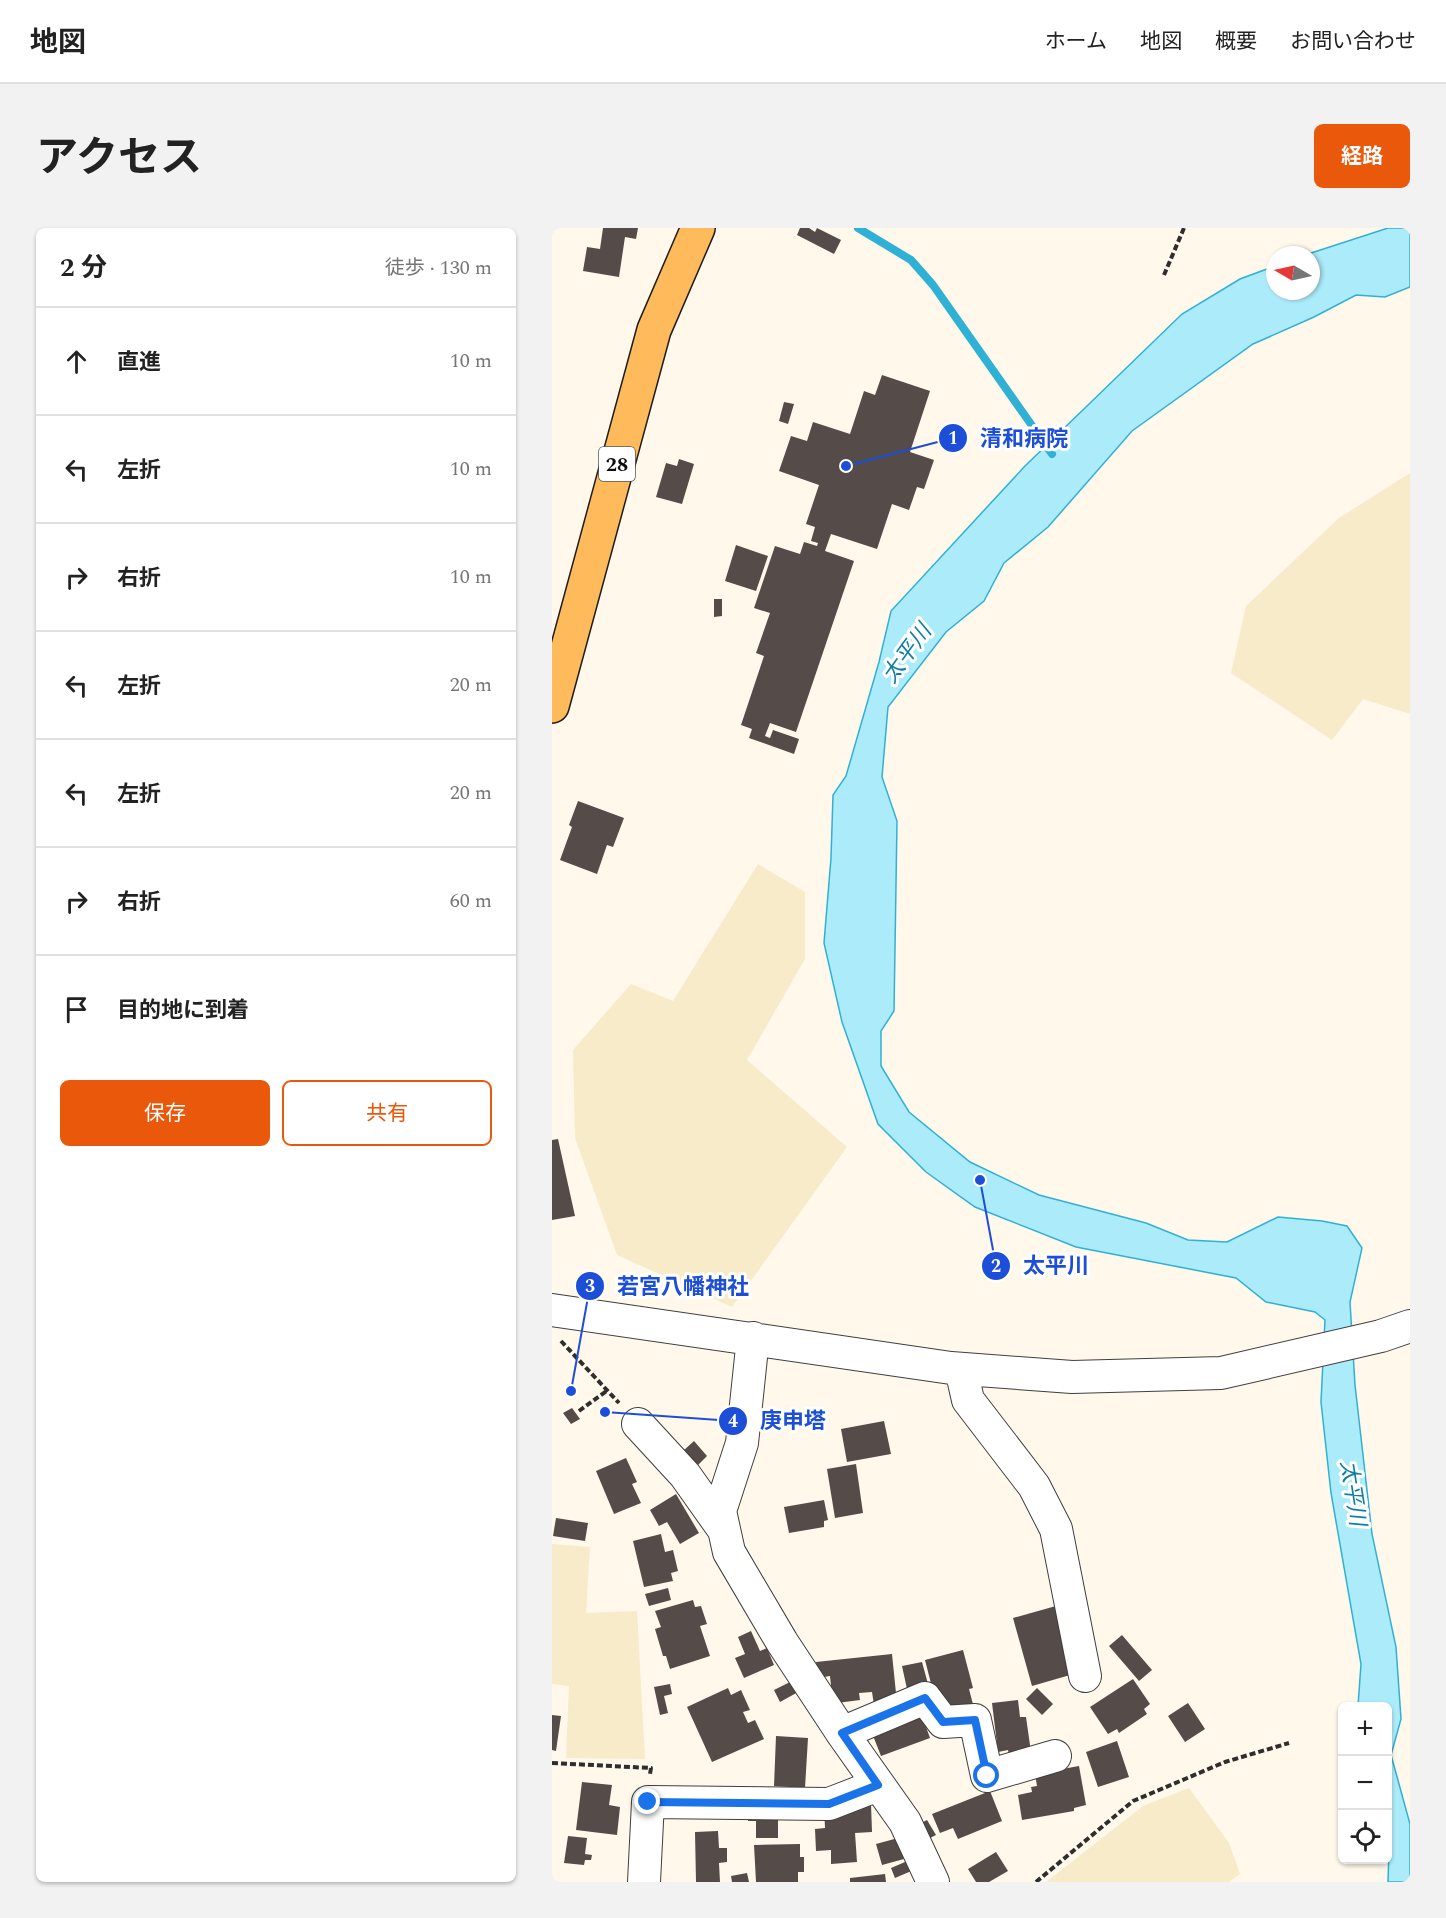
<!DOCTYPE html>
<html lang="ja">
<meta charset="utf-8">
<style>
:root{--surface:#fff;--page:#f2f2f2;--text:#222;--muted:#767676;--line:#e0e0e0;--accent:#ea580c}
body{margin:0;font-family:Spectral,"Noto Sans JP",serif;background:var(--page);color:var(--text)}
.controls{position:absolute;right:18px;bottom:18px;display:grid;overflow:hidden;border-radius:9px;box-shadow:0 2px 4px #0004}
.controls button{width:54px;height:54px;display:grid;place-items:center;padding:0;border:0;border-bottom:2px solid var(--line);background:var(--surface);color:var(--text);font:30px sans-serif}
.compass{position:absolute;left:714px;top:18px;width:54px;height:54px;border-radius:50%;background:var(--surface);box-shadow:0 2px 4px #0004;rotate:279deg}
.stop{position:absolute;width:18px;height:18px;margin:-14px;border:4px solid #1a73e8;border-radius:50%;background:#fff}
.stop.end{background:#1a73e8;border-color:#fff;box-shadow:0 2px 6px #0008}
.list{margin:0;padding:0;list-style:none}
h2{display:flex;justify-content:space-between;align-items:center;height:78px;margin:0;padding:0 24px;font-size:26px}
h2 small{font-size:20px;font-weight:400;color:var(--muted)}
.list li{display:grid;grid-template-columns:39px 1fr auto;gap:18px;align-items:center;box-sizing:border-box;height:108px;padding:0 24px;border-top:2px solid var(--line)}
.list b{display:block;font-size:22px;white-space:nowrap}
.list em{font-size:20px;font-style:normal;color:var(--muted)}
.actions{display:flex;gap:12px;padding:18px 24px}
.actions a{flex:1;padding:14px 0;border:2px solid var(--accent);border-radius:9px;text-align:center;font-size:21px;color:var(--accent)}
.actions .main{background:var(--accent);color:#fff}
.icon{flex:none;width:33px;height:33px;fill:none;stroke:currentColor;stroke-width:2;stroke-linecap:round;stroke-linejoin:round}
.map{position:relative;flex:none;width:858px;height:1654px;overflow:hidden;border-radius:9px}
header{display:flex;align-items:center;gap:36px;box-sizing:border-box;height:84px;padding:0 30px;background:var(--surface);border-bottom:2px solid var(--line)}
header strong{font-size:28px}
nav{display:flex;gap:33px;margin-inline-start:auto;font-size:21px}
.intro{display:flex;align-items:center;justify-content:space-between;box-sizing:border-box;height:144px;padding:0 36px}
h1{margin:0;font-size:42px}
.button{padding:15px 27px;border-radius:9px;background:var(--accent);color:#fff;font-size:21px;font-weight:700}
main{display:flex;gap:36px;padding:0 36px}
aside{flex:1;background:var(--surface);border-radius:9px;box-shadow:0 2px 4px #0004}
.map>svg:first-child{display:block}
.farmland{fill:#f7ebca}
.water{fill:#acebfa;stroke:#2fb1d5;stroke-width:1.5}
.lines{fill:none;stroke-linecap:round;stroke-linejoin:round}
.stream{stroke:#2fb1d5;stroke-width:8}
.building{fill:#554b48}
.minor-casing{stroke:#3f3f3f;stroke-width:34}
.major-casing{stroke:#1d1d1d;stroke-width:36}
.path{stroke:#2e2e2e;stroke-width:4;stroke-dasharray:6 3;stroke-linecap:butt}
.minor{stroke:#fff;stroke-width:32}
.major{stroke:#ffba5b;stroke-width:33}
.route{stroke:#1a73e8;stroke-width:8}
.labels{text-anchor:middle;stroke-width:6;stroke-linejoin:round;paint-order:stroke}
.shield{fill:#fff;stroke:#555;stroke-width:1.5}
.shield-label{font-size:20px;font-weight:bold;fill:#0c0c0c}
.water-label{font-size:22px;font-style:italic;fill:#0e7ea5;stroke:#fff}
.leader{fill:none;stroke:#1d4ed8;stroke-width:2}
.callout-dot{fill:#1d4ed8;stroke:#fff;stroke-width:2}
.mark-label{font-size:18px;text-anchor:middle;font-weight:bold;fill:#fff}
.callout-label{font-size:22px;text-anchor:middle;font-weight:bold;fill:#1d4ed8;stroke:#fff;stroke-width:6;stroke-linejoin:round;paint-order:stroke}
</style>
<header>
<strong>地図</strong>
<nav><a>ホーム</a><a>地図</a><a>概要</a><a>お問い合わせ</a></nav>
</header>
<div class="intro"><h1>アクセス</h1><a class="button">経路</a></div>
<main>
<aside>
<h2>2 分<small>徒歩 · 130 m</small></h2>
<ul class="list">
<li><svg class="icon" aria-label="ahead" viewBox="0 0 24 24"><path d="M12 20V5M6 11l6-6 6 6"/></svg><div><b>直進</b></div><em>10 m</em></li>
<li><svg class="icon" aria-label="left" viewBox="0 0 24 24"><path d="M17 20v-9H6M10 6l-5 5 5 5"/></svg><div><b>左折</b></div><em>10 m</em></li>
<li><svg class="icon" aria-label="right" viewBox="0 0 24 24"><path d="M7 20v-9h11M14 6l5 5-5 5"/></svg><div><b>右折</b></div><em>10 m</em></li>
<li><svg class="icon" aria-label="left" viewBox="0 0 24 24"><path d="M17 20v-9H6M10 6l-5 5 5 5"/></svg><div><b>左折</b></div><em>20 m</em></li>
<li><svg class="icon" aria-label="left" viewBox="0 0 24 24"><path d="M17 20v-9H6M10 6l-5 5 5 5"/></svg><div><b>左折</b></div><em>20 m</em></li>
<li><svg class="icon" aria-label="right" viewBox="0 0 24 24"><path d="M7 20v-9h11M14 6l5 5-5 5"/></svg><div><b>右折</b></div><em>60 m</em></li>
<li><svg class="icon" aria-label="arrive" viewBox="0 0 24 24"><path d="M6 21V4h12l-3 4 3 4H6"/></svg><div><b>目的地に到着</b></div></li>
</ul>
<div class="actions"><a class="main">保存</a><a>共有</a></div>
</aside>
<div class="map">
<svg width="858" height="1654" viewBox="0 0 858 1654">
<rect width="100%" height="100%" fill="#fff8eb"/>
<!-- farmland -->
<path class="farmland" d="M858 245V486L811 471 780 512 679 445 694 378 787 290Z
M206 636 253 664V731L195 832 295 919 180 1079 65 1027 23 910 21 822 79 756 121 773Z
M0 1316 38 1319 34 1385 85 1383 93 1531 14 1530 17 1458 0 1456Z
M637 1560 677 1615 688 1646 677 1654H494L591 1578Z"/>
<!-- water -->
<path class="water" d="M836 0H858V59L833 69 804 67 762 89 701 116 580 203 496 299 452 335 432 373 394 404 336 479 330 549 345 593 342 783 329 803V838L357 884 418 934 487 967 594 995 636 1012 675 1014 726 989 770 993 795 998 810 1020 798 1074 803 1157 820 1306 844 1419 849 1491 839 1527 858 1596V1654H836L838 1589 836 1578V1478H806L809 1436 779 1265 769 1174 773 1092 763 1084 714 1074 684 1050 524 1019 423 979 374 944 326 896 290 794 272 715 279 630 281 567 294 548 327 434 339 383 473 238 630 86 688 51 723 38V63H759V27H753Z"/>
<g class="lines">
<!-- stream -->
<path class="stream" d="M306 0 359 32 381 57 500 226"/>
</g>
<!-- building -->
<path class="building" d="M51 0H86L84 11 73 9 67 49 31 43 35 19 48 21Z
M248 0H257L263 4 265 0 289 12 282 26 245 7Z
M330 147 378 163 358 224 382 232 372 261 365 259 357 282 340 276 325 321 279 306 273 323 302 333 244 504 218 495 213 508 218 510 221 502 247 511 242 526 197 510 200 501 189 497 212 428 204 425 218 385 202 380 223 318 248 326 252 314 265 318 266 315 259 313 263 299 254 296 267 257 227 243 239 208 255 213 261 194 298 206 312 163 323 167Z
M232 174 242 176 236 196 227 193Z
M127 231 142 236 130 276 104 269 114 235 125 238Z
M184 317 216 328 204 363 173 353Z
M162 371H170V388L162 389Z
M26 573 72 590 61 619 55 617 45 646 8 632 20 599 17 597Z
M6 911 23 988 0 992V912Z
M20 1180 28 1191 19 1196 11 1185Z
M332 1193 339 1226 295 1234 289 1201Z
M142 1213 155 1228 145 1238 131 1223Z
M74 1230 85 1254 80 1256 89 1275 62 1286 44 1243Z
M304 1236 311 1285 283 1290 275 1241Z
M124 1266 147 1305 128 1316 115 1294 107 1298 98 1282Z
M272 1272 276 1292 272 1293V1299L237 1305 232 1279Z
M4 1290 36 1295 33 1313 1 1308Z
M109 1306 113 1324 121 1322 126 1343 119 1345 121 1353 92 1359 81 1313Z
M116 1360 119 1372 97 1378 93 1366Z
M141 1372 143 1379 149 1378 155 1396 148 1398 158 1428 118 1441 114 1428H111L103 1401 109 1399 103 1383Z
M511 1376 525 1445 480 1458 461 1390Z
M199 1403 208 1423 215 1420 222 1437 192 1450 183 1430 193 1426 186 1409Z
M570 1407 600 1442 587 1453 557 1418Z
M411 1422 421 1460 417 1461 423 1484 385 1479 373 1432Z
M340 1426 345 1475 322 1477 320 1464 307 1465 308 1472 285 1475 284 1466 280 1467 278 1448 266 1450 264 1434Z
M370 1434 376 1456 355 1461 350 1438Z
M581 1451 598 1476 592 1481 595 1486 567 1505 565 1501 556 1506 538 1479Z
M242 1452 248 1463 228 1474 222 1462Z
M118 1456 120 1466 112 1468 116 1485 108 1487 102 1459Z
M176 1460 179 1467 189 1462 198 1482 191 1484 196 1495 203 1492 212 1511 160 1534 135 1479Z
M485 1460 501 1476 490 1487 474 1471Z
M466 1472 468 1489H474L479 1524 457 1527 456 1522 446 1524 440 1475Z
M636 1475 653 1501 633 1514 616 1488Z
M368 1482 378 1510 329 1528 318 1500Z
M0 1487 9 1488 4 1523 0 1522Z
M224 1508 256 1510 253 1560 222 1558Z
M565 1513 577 1549 546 1559 534 1524Z
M527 1538 534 1577 522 1580V1583L470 1592 466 1567 480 1564 479 1559 485 1558 483 1546Z
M30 1554 60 1557 57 1577 68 1579 65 1607 24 1602Z
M438 1563 450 1593 406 1611 401 1600 388 1605 380 1586Z
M319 1576 320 1604 303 1605 305 1634 279 1636V1622L264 1623 263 1601 273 1600 272 1578Z
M196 1580H226V1610H204V1593H196Z
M375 1592 384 1607 376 1611 367 1596Z
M166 1603 167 1620H175V1634L167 1635 168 1654H144L143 1604Z
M16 1608 35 1610 33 1626 40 1627 39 1632H33L32 1637 12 1635Z
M346 1610 352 1631 330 1637 324 1616Z
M248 1616V1629H252V1644H246V1654H204L202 1617Z
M444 1624 456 1643 437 1654H424L416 1641Z
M360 1631 364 1641 343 1650 339 1640Z
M195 1645 197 1654H180L179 1648Z
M333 1646 334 1654H298V1650Z"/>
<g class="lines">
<!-- minor casing -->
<g class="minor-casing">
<path id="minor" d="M0 1082 399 1140 520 1149 669 1145 829 1108 858 1098
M201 1110 190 1215 168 1283 177 1324 230 1414 290 1505 353 1594 381 1654
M409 1141 416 1172 482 1258 504 1301 533 1448
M86 1196 133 1247 172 1302
M290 1505 373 1470 391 1494 423 1492 435 1548 503 1528
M92 1654 96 1574 277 1576 326 1557"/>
</g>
<!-- major casing -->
<g class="major-casing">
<path id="major" d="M0 478 102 102 146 0"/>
</g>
<!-- path -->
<path class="path" d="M612 47 632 0
M9 1113 67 1175
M27 1183 56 1162
M0 1535 99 1540 98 1546
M484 1654 581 1573 673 1534 737 1515"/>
<!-- minor -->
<use href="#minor" class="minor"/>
<!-- major -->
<use href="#major" class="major"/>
</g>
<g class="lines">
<!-- route -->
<path class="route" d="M96 1574 277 1576 326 1557 290 1505 373 1470 391 1494 423 1492 435 1548"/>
</g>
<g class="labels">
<!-- shield labels -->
<rect class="shield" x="47" y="219" width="36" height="34" rx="4.5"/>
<g class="shield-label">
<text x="65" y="243">28</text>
</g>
<!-- water labels -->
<g class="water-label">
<text transform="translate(354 425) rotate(-54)" y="8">太平川</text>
<text transform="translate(802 1265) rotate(81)" y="8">太平川</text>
</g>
</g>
<!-- callouts -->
<path class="leader" d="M294 238L401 210M428 952L444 1038M19 1163L38 1058M53 1184L181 1193"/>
<g class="callout-dot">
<circle cx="294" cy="238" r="6"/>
<circle cx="428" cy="952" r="6"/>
<circle cx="19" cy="1163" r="6"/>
<circle cx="53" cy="1184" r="6"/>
<circle cx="401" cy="210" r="15"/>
<circle cx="444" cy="1038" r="15"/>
<circle cx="38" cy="1058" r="15"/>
<circle cx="181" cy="1193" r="15"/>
</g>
<g class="mark-label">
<text x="401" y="216">1</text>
<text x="444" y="1044">2</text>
<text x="38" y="1064">3</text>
<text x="181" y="1199">4</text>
</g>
<g class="callout-label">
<text x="472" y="218">清和病院</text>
<text x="504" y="1045">太平川</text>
<text x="131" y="1066">若宮八幡神社</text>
<text x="241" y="1200">庚申塔</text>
</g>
</svg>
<div class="controls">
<button>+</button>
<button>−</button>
<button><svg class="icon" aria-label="locate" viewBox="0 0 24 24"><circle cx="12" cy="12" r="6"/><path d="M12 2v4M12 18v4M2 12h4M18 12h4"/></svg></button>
</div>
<svg class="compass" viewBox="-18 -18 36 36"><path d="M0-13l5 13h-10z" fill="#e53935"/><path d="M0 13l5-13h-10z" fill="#767676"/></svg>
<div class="stop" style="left:435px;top:1548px"></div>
<div class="stop end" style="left:96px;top:1574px"></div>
</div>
</main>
